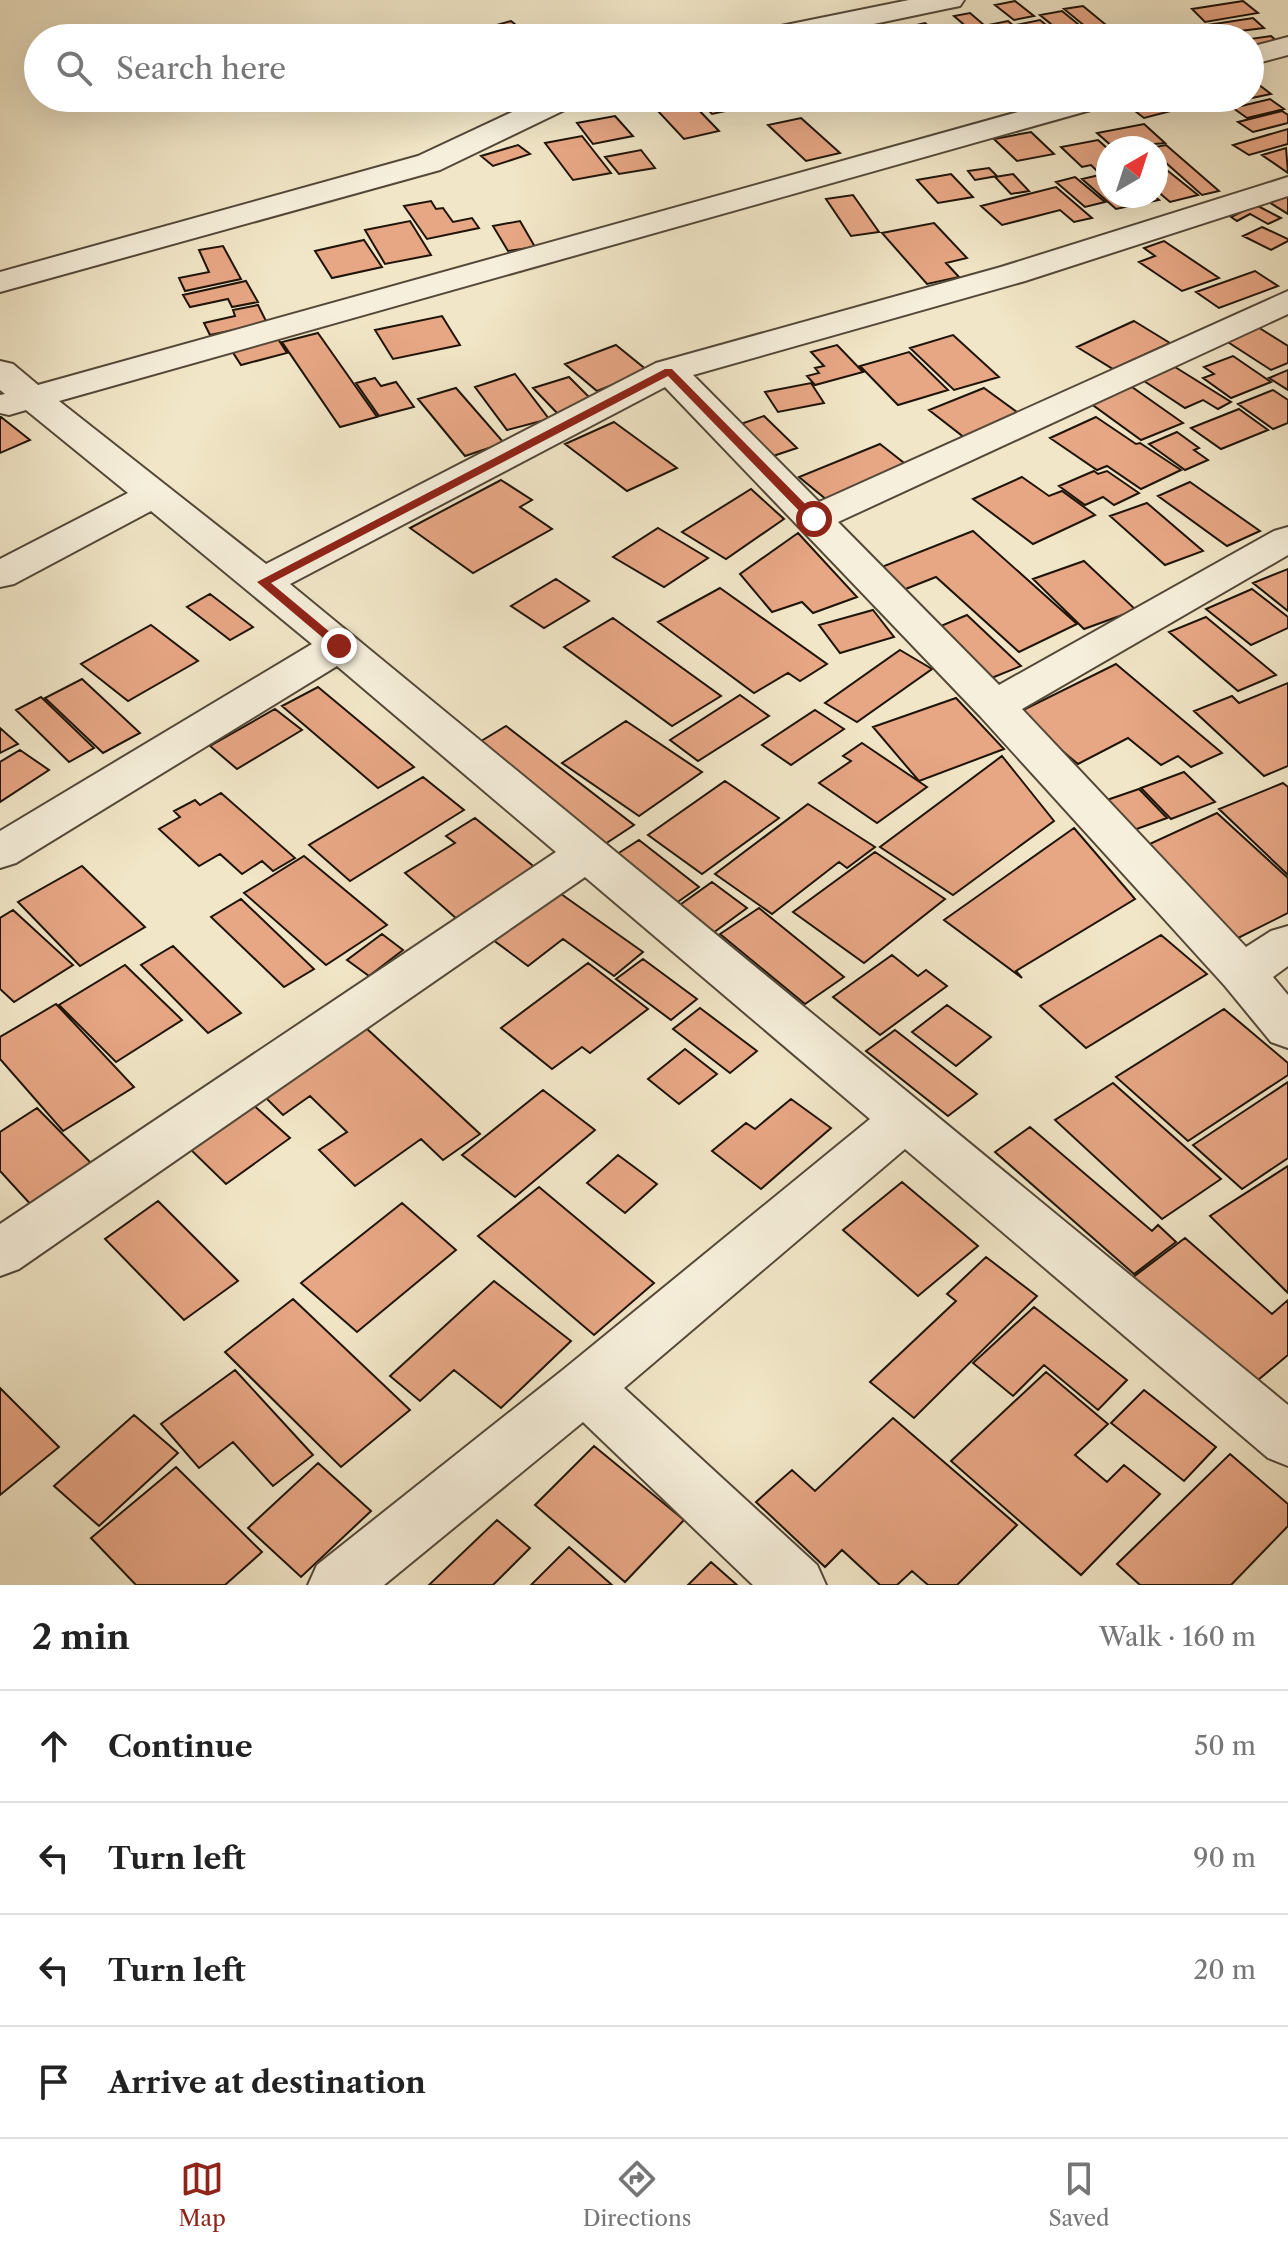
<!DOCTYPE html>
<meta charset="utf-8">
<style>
:root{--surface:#fff;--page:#f2f2f2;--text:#222;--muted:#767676;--line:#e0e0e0;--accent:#8f2418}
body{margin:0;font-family:"Libre Caslon Text",serif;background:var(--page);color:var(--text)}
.compass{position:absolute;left:1096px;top:136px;width:72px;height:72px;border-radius:50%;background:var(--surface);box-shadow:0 8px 32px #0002;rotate:39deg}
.stop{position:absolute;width:24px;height:24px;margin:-18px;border:6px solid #8f2418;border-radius:50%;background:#fff}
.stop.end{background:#8f2418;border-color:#fff;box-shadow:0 2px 8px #0008}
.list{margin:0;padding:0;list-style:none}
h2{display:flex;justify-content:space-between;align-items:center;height:104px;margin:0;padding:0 32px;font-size:34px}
h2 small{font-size:26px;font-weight:400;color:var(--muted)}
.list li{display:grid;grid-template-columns:52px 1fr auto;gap:24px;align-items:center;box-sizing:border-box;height:112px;padding:0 32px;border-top:2px solid var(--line)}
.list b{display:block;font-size:30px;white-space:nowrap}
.list em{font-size:26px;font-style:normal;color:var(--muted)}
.icon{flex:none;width:44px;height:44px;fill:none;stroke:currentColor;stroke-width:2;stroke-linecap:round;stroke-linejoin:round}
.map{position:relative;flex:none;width:1288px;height:1585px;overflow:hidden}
.search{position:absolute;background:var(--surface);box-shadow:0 8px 32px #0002;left:24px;right:24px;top:24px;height:88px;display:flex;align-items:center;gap:20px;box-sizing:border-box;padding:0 28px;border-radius:44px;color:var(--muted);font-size:30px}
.sheet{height:552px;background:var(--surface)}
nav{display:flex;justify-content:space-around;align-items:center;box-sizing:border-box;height:112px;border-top:2px solid var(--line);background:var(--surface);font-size:22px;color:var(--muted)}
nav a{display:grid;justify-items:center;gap:4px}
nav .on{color:var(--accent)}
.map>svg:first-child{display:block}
.building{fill:#e7a684;stroke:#1f1408;stroke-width:2}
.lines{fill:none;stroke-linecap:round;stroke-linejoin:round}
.minor-casing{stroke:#544838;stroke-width:4}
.minor{fill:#f6efdb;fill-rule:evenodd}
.route{fill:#8f2418}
</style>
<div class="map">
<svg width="1288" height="1585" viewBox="0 0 1288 1585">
<rect width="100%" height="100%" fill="#f1e6c7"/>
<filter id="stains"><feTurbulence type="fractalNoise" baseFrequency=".0025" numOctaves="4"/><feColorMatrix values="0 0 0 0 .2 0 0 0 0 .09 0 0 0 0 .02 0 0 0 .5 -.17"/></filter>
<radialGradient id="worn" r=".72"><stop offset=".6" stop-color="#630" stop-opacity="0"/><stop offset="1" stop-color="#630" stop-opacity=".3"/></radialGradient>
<!-- building -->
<path class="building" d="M1015 1 1034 16 1014 20 995 5Z
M1243 1 1258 13 1205 22 1192 9Z
M1083 6 1111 29 1092 32 1064 9Z
M1062 11 1095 38H1068L1040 15Z
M970 13 999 38H950L945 34 969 29 954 16Z
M1253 18 1264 28 1240 31 1248 38H1223L1208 25Z
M1040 20 1062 38H1032L1016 25Z
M511 21 532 38 454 37Z
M1008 21 1028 38H1003L988 25Z
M925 23 943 38H921L925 37 912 26Z
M1271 36 1279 43 1250 47V39Z
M1250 78 1271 94 1247 99 1250 98Z
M697 98H731L740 108 712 114Z
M798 98H829L836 105 810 110Z
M835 98H885L890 103 846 110Z
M1131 98H1173L1186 107 1144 118 1121 100Z
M1270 99 1284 109 1247 118 1233 108Z
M691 102 719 131 684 139 656 109Z
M1282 111 1288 115V123L1253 132 1238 122Z
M615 116 633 136 593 144 577 123Z
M801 118 840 153 806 161 768 125Z
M1144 124 1165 143 1114 148 1097 133Z
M1288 129V144L1249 155 1233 145Z
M1031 132 1054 154 1017 161 994 139Z
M582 136 611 173 573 180 545 143Z
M1098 140 1108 149V170L1098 172 1091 165 1082 167 1061 147Z
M518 145 530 154 493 166 481 156Z
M1166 145 1219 191 1202 195 1156 154V148H1150Z
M1286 148 1288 173 1262 155Z
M641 150 655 168 619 174 605 157Z
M989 168 997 176 975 180 968 171Z
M1168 171 1198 195 1170 202 1156 190V173Z
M1108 173V196H1154L1159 200 1116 209 1082 179Z
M951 174 973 197 938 203 917 180Z
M1013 174 1029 191 1011 194 995 177Z
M1075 177 1105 202 1085 207 1056 182Z
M1056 187 1092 218 1074 222 1060 210 1002 225 981 206Z
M1288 191V214L1264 199Z
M853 195 879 232 851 236 826 199Z
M431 201 436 209 443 208 453 222 472 218 479 228 427 239 404 206Z
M1256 205 1281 218 1268 224 1250 214 1237 221 1231 217Z
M410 221 431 255 385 264 365 230Z
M520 221 535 247 508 251 493 226Z
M934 223 967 258 946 263 959 277 927 284 882 233Z
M1262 227 1288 239V241L1271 250 1243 236Z
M364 240 382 267 332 278 315 251Z
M1164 241 1219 278 1182 291 1139 262 1155 256 1144 248Z
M223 246 241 279 185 291 179 278 209 272 199 250Z
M1255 271 1278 286 1219 308 1196 292Z
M246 281 258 302 232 307 228 299 190 307 183 295Z
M258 305 267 323 210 335 204 323 235 316 233 310Z
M442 316 460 345 393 359 375 330Z
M1134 321 1170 343 1113 369 1077 347Z
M1253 324 1288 346V363L1271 370 1220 337Z
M318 333 377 417 340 427 282 342Z
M953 335 999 377 954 390 910 348Z
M278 339 287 353 241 365 232 351Z
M616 345 648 371 597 391 565 364Z
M837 345 863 372 815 385 807 376 819 373 815 368 824 366 811 352Z
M909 352 948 390 898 405 860 366Z
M1233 356 1271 382 1231 398 1203 378 1214 374 1204 367Z
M1175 367 1231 402 1218 409 1203 400 1185 408 1144 381Z
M1288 370V390L1269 378Z
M515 374 549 419 507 430 475 387Z
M569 377 595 403 559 415 533 388Z
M375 378 381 386 396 382 414 407 379 416 356 383Z
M811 383 824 403 778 412 765 392Z
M1132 387 1183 423 1141 440 1090 403Z
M456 388 504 443 465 456 418 399Z
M984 388 1021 415 965 438 929 410Z
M1273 390 1288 400V423L1273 429 1238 404Z
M1239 409 1268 430 1221 449 1191 428Z
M764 416 797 448 764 459 732 427Z
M0 417H1L30 440 0 453Z
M1096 417 1136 444 1140 443 1181 470 1141 489 1107 466 1097 470 1050 438Z
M614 422 677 468 627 491 565 444Z
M1177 432 1199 448 1194 450 1208 460 1185 470 1149 444Z
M880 444 908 466 827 500 799 477Z
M1094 471 1098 474 1107 471 1139 493 1114 505 1103 497 1085 505 1059 486Z
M1022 477 1049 496 1062 491 1095 515 1033 544 973 499Z
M501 480 532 500 520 507 552 529 473 573 410 528Z
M1190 482 1260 531 1227 546 1158 496Z
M751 489 784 519 726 559 682 532Z
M1147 503 1203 551 1165 565 1110 516Z
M658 528 708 558 664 587 613 557Z
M973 531 1077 624 1019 652 936 577 903 590 879 568Z
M798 533 857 597 813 613 802 602 772 612 740 574Z
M1084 561 1136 610 1084 629 1033 579Z
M1288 569V611L1253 583Z
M556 579 589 601 544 628 511 606Z
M720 588 827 664 800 681 788 673 754 693 658 622Z
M1252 589 1288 617V628L1251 645 1206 609Z
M210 594 253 627 230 640 187 607Z
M873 610 894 637 840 653 819 625Z
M967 615 1021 666 989 679 936 628Z
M1206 617 1276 675 1238 691 1169 632Z
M613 618 721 696 672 726 564 647Z
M151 625 198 661 128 701 81 664Z
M900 650 932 669 857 722 825 703Z
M1116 664 1222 753 1191 767 1178 756 1161 765 1128 738 1078 764 1017 713Z
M82 679 140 733 103 753 45 698Z
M1288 683V766L1264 776 1194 711 1232 696 1239 703Z
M318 687 414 767 378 788 282 706Z
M740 695 769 716 698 761 670 740Z
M41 697 94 748 69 762 16 710Z
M956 698 1004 749 919 781 873 727Z
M275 709 302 730 237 769 210 746Z
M815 710 844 729 791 765 762 745Z
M626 721 702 772 639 816 562 763Z
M506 726 634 825 602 846 473 746Z
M0 728 18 744 0 753Z
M862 743 927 787 877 823 819 783 851 761 843 756Z
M20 750 49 770 0 802V762Z
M1002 756 1054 821 953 895 880 847Z
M1184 772 1215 802 1171 819 1141 788Z
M423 777 464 810 350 881 309 845Z
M725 781 779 818 702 874 648 835Z
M1283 783 1288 787V875L1219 809Z
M1139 789 1167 818 1131 831 1104 801Z
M221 793 295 858 273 871 262 861 242 874 220 854 199 866 159 829 180 817 174 811 195 800 200 805Z
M808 804 875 847 847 868 839 862 772 914 715 874Z
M1217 813 1288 878V913L1238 938 1143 847Z
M475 818 538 870 458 920 405 873 455 843 446 836Z
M1074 828 1135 899 1016 971 1022 978 944 920Z
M639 840 699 887 672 906 611 858Z
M875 852 945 899 864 963 793 912Z
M304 856 387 925 326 965 244 893Z
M82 866 145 927 80 966 18 902Z
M712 882 747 908 713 933 677 907Z
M554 889 643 952 614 976 563 939 528 966 489 937Z
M241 899 314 969 284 987 211 917Z
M759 908 844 977 805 1004 720 934Z
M13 910 73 965 14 1002 0 989V918Z
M382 934 403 950 369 976 347 960Z
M1161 935 1207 974 1086 1048 1040 1006Z
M173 946 241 1013 208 1033 141 965Z
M892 955 918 976 926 970 947 986 880 1035 833 997Z
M643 959 697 999 671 1020 616 979Z
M588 963 648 1009 590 1053 582 1047 552 1069 501 1028Z
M125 965 182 1020 116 1062 59 1005Z
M56 1004 134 1087 63 1131 0 1059V1037Z
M947 1005 991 1037 956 1066 912 1032Z
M700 1008 757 1051 730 1073 673 1029Z
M1224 1009 1288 1063V1075L1188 1141 1116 1077Z
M365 1027 480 1134 443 1160 421 1139 355 1186 319 1150 347 1132 310 1096 283 1115 262 1094Z
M895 1030 977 1094 948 1116 866 1051Z
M685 1049 717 1074 679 1104 648 1079Z
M1288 1082V1158L1242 1189 1193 1145Z
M1113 1083 1221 1179 1162 1219 1055 1120Z
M543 1090 595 1130 515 1197 462 1155Z
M791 1099 831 1128 761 1189 712 1151 746 1123 755 1129Z
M251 1103 290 1138 226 1184 188 1147Z
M37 1108 94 1166 33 1207 0 1171V1132Z
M1030 1127 1152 1231 1158 1225 1176 1242 1134 1274 995 1152Z
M618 1155 657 1184 625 1213 587 1183Z
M1288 1166V1293L1210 1216Z
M902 1182 978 1246 918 1296 843 1230Z
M539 1187 654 1283 594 1335 478 1236Z
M158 1201 238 1281 184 1320 105 1239Z
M402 1203 456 1250 357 1332 301 1283Z
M1185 1238 1272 1314 1288 1300V1355L1252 1385 1132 1278Z
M986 1257 1037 1296 914 1418 870 1382 956 1301 947 1294Z
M494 1281 571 1341 501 1408 454 1370 420 1401 390 1376Z
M293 1299 410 1410 341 1467 225 1352Z
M1034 1307 1127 1380 1098 1410 1044 1365 1013 1396 973 1363Z
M235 1370 313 1455 273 1486 233 1442 199 1468 161 1424Z
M1046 1372 1108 1424 1075 1455 1107 1482 1124 1465 1160 1494 1081 1575 951 1461Z
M0 1388 59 1447 0 1495Z
M1144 1390 1216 1447 1184 1481 1111 1423Z
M134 1415 178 1453 99 1526 54 1486Z
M893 1418 1017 1525 957 1585H928L912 1571 897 1585H880L842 1550 825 1567 756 1502 792 1470 815 1491Z
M594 1446 684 1520 625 1582 535 1505Z
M1230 1454 1288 1504V1526L1231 1585H1140L1117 1564Z
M318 1463 371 1511 301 1577 248 1528Z
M176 1467 262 1552 225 1585H136L91 1538Z
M497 1520 530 1548 493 1585H429Z
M569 1547 612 1585H531Z
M711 1562 737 1585H688Z"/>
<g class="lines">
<!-- minor casing -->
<g class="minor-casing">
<path id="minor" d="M909 0H964L960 6 950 8 807 38H752L756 32 766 29Z
M1288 37V55L1250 65V47Z
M542 98H581L577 104 440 170 0 292V272L418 156Z
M1068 98H1116L1112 104 59 401 266 564 656 363 1001 267 1288 177V196L1025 281 693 375 819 502 1288 291V314L838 522 999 685 1274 531 1288 527V555L1022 709 1246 947 1271 931 1288 926V966L1273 977 1288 995V1048L1271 1042 1225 986 980 716 665 387 290 584 1288 1405V1466L1268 1458 905 1149 624 1388 817 1565 826 1585H753L583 1422 384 1585H308L317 1565 564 1369 870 1119 585 877 19 1269 0 1276V1224L556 852 337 666 16 863 0 868V831L312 644 151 511 14 584 0 587V559L128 493 26 410 9 415 0 413V395L5 394 0 390V361L13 364 38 385Z"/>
</g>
<!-- minor -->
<use href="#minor" class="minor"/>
</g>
<!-- route -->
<path class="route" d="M665 369H672L818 517V522H810L668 376 271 583 343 643V648H335L257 582Z"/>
<rect width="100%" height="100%" filter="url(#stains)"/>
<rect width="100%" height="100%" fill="url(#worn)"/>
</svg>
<svg class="compass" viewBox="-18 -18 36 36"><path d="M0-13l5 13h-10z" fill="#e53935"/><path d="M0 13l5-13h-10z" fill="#767676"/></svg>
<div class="stop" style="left:814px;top:519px"></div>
<div class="stop end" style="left:339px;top:646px"></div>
<div class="search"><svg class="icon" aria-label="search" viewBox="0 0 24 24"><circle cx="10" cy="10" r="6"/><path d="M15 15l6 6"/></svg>Search here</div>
</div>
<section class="sheet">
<h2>2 min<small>Walk · 160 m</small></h2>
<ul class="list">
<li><svg class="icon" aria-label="ahead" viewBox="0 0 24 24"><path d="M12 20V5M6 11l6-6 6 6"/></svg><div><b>Continue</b></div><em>50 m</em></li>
<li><svg class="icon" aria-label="left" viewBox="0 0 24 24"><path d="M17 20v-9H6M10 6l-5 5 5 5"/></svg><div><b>Turn left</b></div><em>90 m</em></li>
<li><svg class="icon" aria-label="left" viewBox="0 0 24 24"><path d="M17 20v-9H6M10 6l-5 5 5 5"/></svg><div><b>Turn left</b></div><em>20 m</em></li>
<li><svg class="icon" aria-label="arrive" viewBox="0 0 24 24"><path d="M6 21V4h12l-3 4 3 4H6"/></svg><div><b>Arrive at destination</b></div></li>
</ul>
</section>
<nav>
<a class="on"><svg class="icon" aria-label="map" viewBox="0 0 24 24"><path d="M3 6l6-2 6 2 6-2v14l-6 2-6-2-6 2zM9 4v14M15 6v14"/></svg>Map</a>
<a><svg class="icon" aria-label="directions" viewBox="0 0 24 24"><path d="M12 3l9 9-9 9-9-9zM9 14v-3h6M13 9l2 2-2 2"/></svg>Directions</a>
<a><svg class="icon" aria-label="saved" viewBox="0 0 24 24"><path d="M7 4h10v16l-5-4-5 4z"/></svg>Saved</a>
</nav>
